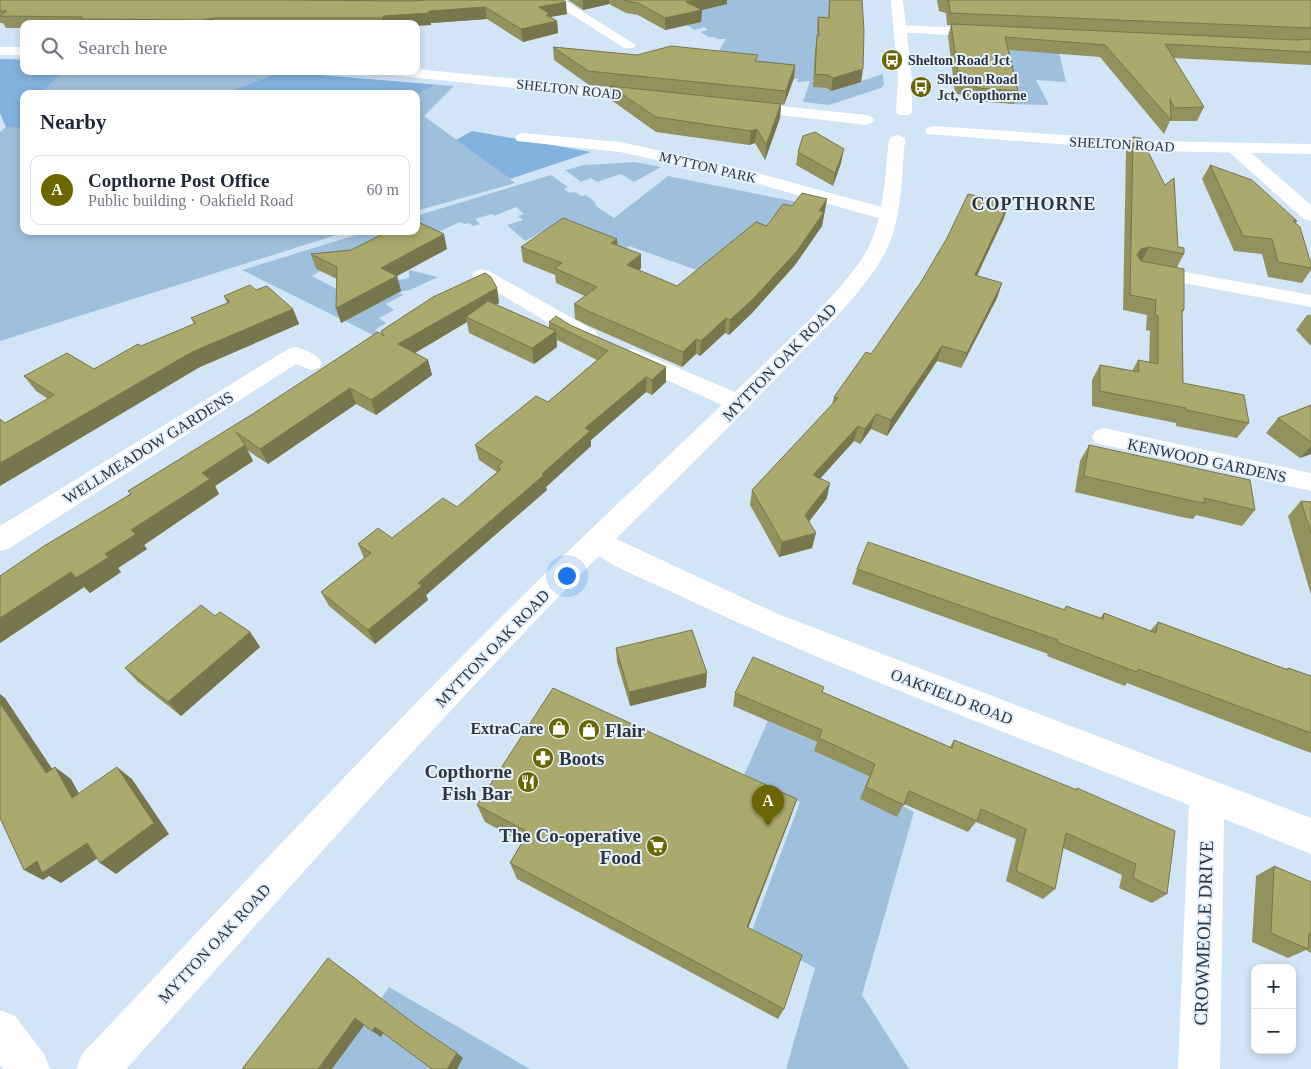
<!DOCTYPE html>
<meta charset="utf-8">
<style>
:root{--surface:#fff;--page:#f2f2f3;--text:#1f2937;--muted:#747a83;--line:#e0e1e3;--accent:#6b6600}
body{margin:0;font-family:"Times New Roman",serif;background:var(--page);color:var(--text)}
.controls{position:absolute;right:15px;bottom:15px;display:grid;overflow:hidden;border-radius:10px;box-shadow:0 2px 8px #0003}
.controls button{width:45px;height:45px;display:grid;place-items:center;padding:0;border:0;border-bottom:1px solid var(--line);background:var(--surface);color:var(--text);font:25px sans-serif}
.you{position:absolute;left:566px;top:575px;width:18px;height:18px;margin:-12px;border:4px solid #fff;border-radius:50%;background:#1a73e8;box-shadow:0 0 0 8px #1a73e833}
.badge{display:grid;place-items:center;width:32px;height:32px;border-radius:50%;background:var(--accent);color:#fff;font-size:16px;font-weight:700}
.pin{position:absolute;translate:-50% -41px;filter:drop-shadow(0 1px 2px #0008)}
.pin::after{content:'';position:absolute;top:26px;width:18px;height:15px;background:inherit;clip-path:polygon(0 0,100% 0,50% 100%)}
.list{margin:0;padding:0;list-style:none}
h2{display:flex;justify-content:space-between;align-items:center;height:65px;margin:0;padding:0 20px;font-size:21px}
h2 small{font-size:16px;font-weight:400;color:var(--muted)}
.list li{display:grid;grid-template-columns:32px 1fr auto;gap:15px;align-items:center;box-sizing:border-box;height:70px;margin:0 10px 10px;padding:0 10px;border:1px solid var(--line);border-radius:10px}
.list b{display:block;font-size:19px;white-space:nowrap}
.list p{margin:0;font-size:16px;white-space:nowrap;color:var(--muted)}
.list em{font-size:16px;font-style:normal;color:var(--muted)}
.icon{flex:none;width:28px;height:28px;fill:none;stroke:currentColor;stroke-width:2;stroke-linecap:round;stroke-linejoin:round}
.map{position:relative;flex:none;width:1311px;height:1069px;overflow:hidden}
.search{position:absolute;background:var(--surface);box-shadow:0 2px 8px #0003;left:20px;top:20px;width:400px;height:55px;display:flex;align-items:center;gap:12px;box-sizing:border-box;padding:0 18px;border-radius:10px;color:var(--muted);font-size:19px}
.panel{position:absolute;background:var(--surface);box-shadow:0 2px 8px #0003;left:20px;top:90px;width:400px;height:145px;border-radius:10px}
.map>svg:first-child{display:block}
.green{fill:#9fc0dc}
.forest{fill:#82b2dd}
.lines{fill:none;stroke-linecap:round;stroke-linejoin:round}
.minor{fill:#fff;fill-rule:evenodd}
.secondary{fill:#fff;fill-rule:evenodd}
.wall{fill:#93915e}
.shaded-wall{fill:#78764c}
.building{fill:#aba96d;stroke:#78764c}
.labels{text-anchor:middle;stroke-width:4;stroke-linejoin:round;paint-order:stroke}
.far-poi-label{font-size:14px;font-weight:bold;fill:#2e363d;stroke:#e5f1fc;text-anchor:start}
.far-street-label{font-size:14px;fill:#2e363d;stroke:#e5f1fc}
.street-label{font-size:16px;fill:#2e363d;stroke:#e5f1fc}
.poi-label{font-size:16px;font-weight:bold;fill:#2e363d;stroke:#e5f1fc;text-anchor:end}
.far-district-label{font-size:18px;font-weight:bold;letter-spacing:1px;fill:#2e363d;stroke:#e5f1fc}
.near-poi-label{font-size:19px;font-weight:bold;fill:#2e363d;stroke:#e5f1fc;text-anchor:start}
.near-street-label{font-size:19px;fill:#2e363d;stroke:#e5f1fc}
</style>
<div class="map">
<svg width="1311" height="1069" viewBox="0 0 1311 1069">
<rect width="100%" height="100%" fill="#d1e5f7"/>
<!-- green -->
<path class="green" d="M642 0H829V45H815L820 78 812 81 831 91 883 74 884 85 881 88 829 105 803 102 810 81 799 82H797L798 79 777 77 719 51 726 39H717L715 37H709L700 32 708 30 704 27 695 30 687 25 700 22Z
M972 46 1059 53 1066 82 1036 80 1049 105 1008 104Z
M0 59 24 60V71H273L454 86 424 116 515 183 416 211V94H24V231H349L0 341V132L6 127 0 113Z
M635 162 661 167 634 182 621 174 597 182 591 178 581 182 565 170 585 165Z
M551 175 568 187 564 189 570 193 575 192 581 196 586 195 595 202 596 206 614 218 668 176 802 203 725 280 629 246 605 262 551 227 525 241 507 225 523 220 518 216 524 214 516 207 494 216 492 214 475 219 480 224 473 226 469 223 465 224 460 222 436 233 327 267 312 276 352 297 389 285 398 280 409 278V270L438 277 410 290 398 292 403 295 386 304 394 310 379 318 386 323 375 330 387 338 383 340 242 270 369 231H416V216Z
M768 721 818 743 815 751 844 764 871 770 861 799 897 816 901 805 914 812 862 995 909 1069H786L815 968 751 933 800 802 744 775Z
M389 987 530 1069H332Z"/>
<!-- forest -->
<path class="forest" d="M0 59 24 60V71H62L41 94H24V128L6 127 0 113Z
M282 72 435 85 416 95 223 94Z
M472 131 591 152 510 179 456 140Z"/>
<g class="lines">
<!-- minor -->
<path class="minor" d="M549 0H564L636 45 634 48H624Z
M901 25 986 29 993 33 986 37 896 32 894 29Z
M523 133 620 142 739 168 896 211 898 215 896 219 889 221 730 176 620 152 517 141 515 138 517 135Z
M1235 143 1241 144 1311 205V221L1304 219 1229 152 1227 148 1229 144Z
M1147 265 1311 295V307L1140 275 1137 271 1140 267Z
M482 269 489 271 595 331 598 336 595 341 587 343 579 341 475 279 472 275 475 271Z
M296 347C306 350 317 354 322 363L319 368 311 370 296 364 10 548 0 551V526L288 349Z
M633 349 747 397 751 403 747 409 739 411 731 409 625 361 622 356 625 351Z
M1104 428 1311 473V491L1095 443 1092 437 1095 431Z
M599 531 778 614 1311 818V854L1224 819 1220 1069H1178L1189 805C1016 736 841 672 672 592 651 582 595 561 585 542L589 534Z
M0 1010 15 1016 44 1054 50 1069H3L0 1065Z"/>
<!-- secondary -->
<path class="secondary" d="M891 0H903L912 79V112L909 115H899L896 112 898 79Z
M0 47H24V55H0Z
M416 69 649 92 654 94 657 97 654 100 649 102 391 75 384 71H416Z
M744 102 866 115 872 117 874 120 872 123 866 125 739 110 736 107 739 104Z
M933 126 1152 141 1311 144V154L1152 151 927 134 925 131 927 128Z
M897 135 903 137 905 140C901 180 903 224 881 260 855 302 817 336 783 371 713 444 640 514 569 586 417 742 273 907 126 1069H76L82 1054C236 892 388 727 548 571 619 501 693 434 764 364 797 331 834 299 861 260 885 225 884 180 889 140L891 137Z"/>
</g>
<!-- wall -->
<path class="wall" d="M0 0H563L567 14 550 17 557 21 558 33 523 42 487 19 431 23V25L416 24H24V28H6L3 23H0Z
M568 0H727V4L702 10 701 22 665 30 638 15 626 13 609 4 583 10Z
M829 0H862L861 82 831 91 826 88 813 87 815 48 817 37V30L818 17 828 18Z
M937 0H1311V65L1173 58 1204 107 1197 121H1170L1164 134 1100 57 1009 50 1018 91 1014 104 976 101 955 93 948 36 951 25H947L946 13 939 11Z
M553 47 637 55 757 62 795 65 794 78 784 105 781 104 780 118 765 160 755 143 749 145 656 132 611 100 610 87 589 85 554 60Z
M1133 137 1178 247 1184 254 1177 267 1184 310 1182 313 1183 383 1249 423 1237 438 1176 426V423L1092 406V380L1100 365 1132 371 1138 360 1149 362 1150 331 1146 330 1147 315 1123 310 1126 151Z
M798 152 841 163 833 186 796 165Z
M1210 165 1297 221 1296 223 1311 264V270L1302 283 1268 277 1262 254 1234 251 1202 179Z
M827 199 822 226 795 265 752 313 729 335 725 333 700 356 696 354 682 367 589 326 575 319 574 304 585 296 556 283 555 275 523 262 521 247 617 239V245L641 268 639 270 677 286 767 226 792 206Z
M1004 218 977 276 1002 283 997 298 961 368 937 361 887 436 871 429 860 444 854 441 820 478 827 498 809 522 812 548 779 557 750 505 752 490 832 405 834 397 871 354Z
M447 249 397 276 401 291 341 323 337 279 316 269 311 254Z
M497 288 499 303 496 305 549 328V322L570 325 666 367V382L652 395 646 392 591 440V446L546 487 547 490 426 595 428 600 375 644 329 606 321 592 364 558 358 544 392 538 457 507 497 472 479 460 475 445 548 402 597 360 557 340V347L534 364 469 333 467 322 415 353 428 360 432 375 376 415 356 404 268 464 247 450 253 461 215 486 219 494 144 545 147 549 118 568 121 572 90 593 84 587 0 643V576L130 494 128 491 382 335 381 331Z
M256 290 293 309 299 324 200 367 5 423 48 399 36 391 24 376 94 369 141 346 194 324 191 318 227 303 224 296Z
M1307 315H1311V346L1296 330Z
M1311 405V454L1300 458 1266 433 1278 418Z
M1089 445 1255 510 1242 526 1196 515 1193 519 1181 517 1075 492 1080 461Z
M1301 501 1311 502V595L1288 516Z
M857 569 1064 610 1066 606 1100 618 1104 613 1150 631 1158 622 1286 669 1288 668 1311 676V753L1127 683 1125 686 1047 656 1048 654 852 584Z
M215 616 250 632 260 647 181 716 138 682 125 668Z
M616 648 706 687 630 706 617 662Z
M823 692 950 747 954 740 1076 790 1077 788 1167 894 1152 903 1119 888 1122 875 1063 848 1055 889 1043 899 1006 881 1016 839 976 822 968 832 904 804 897 817 860 799 869 776 814 751 817 742 733 706 735 693Z
M477 805 791 816 748 928 784 1009 778 1019 517 879 510 863 522 842 485 822Z
M1274 866 1311 882V953L1306 950 1288 958 1252 942 1256 876Z"/>
<!-- shaded-wall -->
<path class="shaded-wall" d="M583 0H609V4L583 10Z
M693 0H727V4L702 10 701 22 665 30V18L686 2Z
M566 2 567 14 550 17 557 21 558 33 523 42 521 29 539 7Z
M485 7 487 19 431 23 429 11Z
M429 13 431 25 416 26V24H384L382 18 384 16Z
M214 18 216 24H204L203 20Z
M795 65 794 78 784 105 786 91Z
M863 69 861 82 831 91 833 78Z
M781 104 780 118 765 160 766 145Z
M757 129 755 143 749 145 751 131Z
M844 149 841 163 833 186 835 173Z
M827 199 822 226 795 265 752 313 729 335 730 320 819 211Z
M1009 203 1004 218 970 290 975 275Z
M444 234 447 249 397 276 401 291 341 323 336 308 381 268Z
M617 239 618 253 611 243Z
M1149 247 1141 262 1137 255 1141 249Z
M641 254V268L627 280V265Z
M1002 283 997 298 961 368 967 353Z
M497 288 499 303 471 319 466 317 467 322 403 360 398 344Z
M293 309 299 324 200 367 0 486V463L192 352Z
M726 318 725 333 700 356 701 341Z
M556 331 557 347 534 364 532 348Z
M696 339V354L682 367 683 352Z
M942 346 937 361 887 436 891 420Z
M428 360 432 375 376 415 371 400Z
M666 367V382L652 395V380Z
M646 377V392L591 440V446L546 487 547 490 426 595 428 600 375 644 368 630 418 583 542 474 585 428Z
M350 388 356 404 268 464 260 449Z
M876 414 871 429 860 444 865 429Z
M858 426 854 441 810 490 813 475Z
M245 445 253 461 215 486 219 494 144 545 147 549 118 568 121 572 90 593 76 578 131 530 202 473Z
M1311 446V454L1300 458Z
M830 483 827 498 802 530 805 515Z
M816 533 812 548 779 557 782 542Z
M71 572 84 587 0 643V618Z
M250 632 260 647 181 716 168 702Z
M707 673 706 687 630 706 629 692Z
M0 694 5 698 63 785 46 773 0 703Z
M55 767 71 779 88 810 72 798Z
M117 767 132 779 169 834 116 874 100 863Z
M797 799 791 816 743 941 747 927Z
M87 843 104 854 61 883 49 876 43 880 24 870 37 861Z
M355 1018 365 1024 332 1069H318Z
M375 1027 384 1032 381 1037 372 1031Z
M457 1053 463 1058 457 1069H447Z"/>
<!-- building -->
<path class="building" d="M0 0H281L409 1 426 0H563L566 2 539 7 550 14 546 15 557 21 521 29 485 7 429 11V13L384 16 382 18H214L203 20 79 19 82 17 0 16 7 11H0Z
M623 0H693L686 2 702 10 665 18 638 3 626 1Z
M830 0H862L864 31 863 69 833 78 828 75 815 74 817 35 819 36 818 17 829 18Z
M947 0H1311V28L950 13 949 1Z
M951 24 1296 40 1311 39V52L1165 44 1204 107 1174 108 1170 99 1171 120 1105 45 1005 37 1018 91 979 88 959 79Z
M671 46 758 55 755 61 795 65 786 91 588 71 553 47 637 55Z
M610 86 781 104 766 145 757 129 751 131 656 117Z
M815 132 844 149 835 173 798 152 803 136Z
M1133 137 1141 138 1165 185 1174 178 1178 247 1184 248V254L1149 247 1141 249 1137 255 1141 261 1184 269V310H1182L1183 383 1244 395 1249 423 1186 410V408L1100 391V365L1139 372 1138 360 1158 364V316L1155 315 1156 300 1130 295Z
M1210 165 1252 180 1297 221H1293L1300 227 1311 264V268L1278 262 1272 239 1243 236Z
M802 193 827 199 819 211 824 212 797 251 754 298 730 320 726 318 701 341 696 339 683 352 588 311 574 304 597 287 554 268 562 263 521 247 563 218 617 239 611 243 641 254 627 265 677 286 756 222 767 226 783 204 792 206Z
M968 194 1009 203 975 275 1002 283 967 353 942 346 891 420 876 414 865 429 858 426 813 475 830 483 805 515 816 533 782 542 752 490 838 398 834 397 866 352 871 354 921 282 947 238Z
M416 221 444 234 381 268 397 276 336 308 337 267 311 254 351 250 389 231H416Z
M485 273 491 277 497 288 398 344 428 360 371 400 350 388 260 449 236 432 245 445 202 473 210 479 131 530 136 534 105 554 109 557 76 578 71 572 0 618V576L44 546 131 494 128 491 251 415 378 332 384 336 381 331 433 297Z
M250 285 256 290 267 286 293 309 192 352 0 463V419L5 423 54 395 24 376 67 353 94 369 138 344 141 346 196 323 191 318 230 302 224 296Z
M488 301 556 331 532 348 466 317Z
M556 316 570 325 666 367 652 380 646 377 585 428 590 431 542 474 544 475 418 583 422 586 368 630 321 592 371 553 358 544 378 528 392 538 443 498 457 507 501 469 497 467 503 462 475 445 536 396 548 402 608 351 549 322Z
M1311 405V442L1278 418Z
M1089 445 1250 480 1255 510 1204 498 1205 503 1193 501 1084 476Z
M1301 501 1311 502V533Z
M868 542 1065 610 1066 606 1103 619 1104 613 1156 633 1158 622 1288 670V668L1311 676V733L1138 669 1137 672 1057 642 1058 640 857 569Z
M201 605 215 616 220 612 250 632 168 702 125 668Z
M692 630 707 673 629 692 616 648Z
M753 657 824 687 822 692 952 748 954 740 1077 790V788L1175 831 1167 894 1133 878 1136 864 1066 833 1055 889 1016 871 1026 829 981 809 977 821 909 791 904 805 866 787 875 764 819 738 822 730 735 693Z
M553 688 797 799 747 927 802 955 784 1009 510 863 528 832 477 805Z
M0 703 46 773 55 767 72 798 117 767 154 823 100 863 87 843 42 873 37 861 24 870 0 818Z
M1274 866 1311 882V935L1309 934 1308 949 1271 933Z
M328 958 420 1028 457 1053 447 1069H432L375 1027 372 1031 355 1018 318 1069H242Z"/>
<!-- icons -->
<defs>
<g id="bus-disc" transform="scale(1.125)"><circle r="9.5" fill="#6b6600" stroke="#e5f1fc"/><path d="M-5-6H5V4H4V6H2V4H-2V6H-4V4H-5ZM-3.5-4V0h7V-4ZM-3.5 1.2v1.5H-2V1.2ZM2 1.2v1.5H3.5V1.2Z" fill="#fff"/></g>
<g id="shop-disc" transform="scale(1.125)"><circle r="9.5" fill="#6b6600" stroke="#e5f1fc"/><path d="M-5-2.5h2.3a2.7 3.5 0 0 1 5.4 0H5L5.5 6h-11ZM-1.5-2.5h3a1.5 2.3 0 0 0-3 0Z" fill="#fff"/></g>
<g id="pharmacy-disc" transform="scale(1.125)"><circle r="9.5" fill="#6b6600" stroke="#e5f1fc"/><path d="M-2-6h4v4h4v4h-4v4h-4v-4h-4v-4h4Z" fill="#fff"/></g>
<g id="restaurant-disc" transform="scale(1.125)"><circle r="9.5" fill="#6b6600" stroke="#e5f1fc"/><path d="M-5-6h1v4h1v-4h1v4h1v-4h1v5L-1.5 .5V6h-2V.5L-5-1ZM5-6V6H3V1.5H1.5Q1.5-4 5-6Z" fill="#fff"/></g>
<g id="supermarket-disc" transform="scale(1.125)"><circle r="9.5" fill="#6b6600" stroke="#e5f1fc"/><path d="M-6-5.5h2.5l.6 2H6L4.5 2H-2.5L-4.4-4H-6ZM-1.5 3.2a1.3 1.3 0 1 0 .1 0ZM3 3.2a1.3 1.3 0 1 0 .1 0Z" fill="#fff"/></g>
</defs>
<g fill-rule="evenodd">
<use href="#bus-disc" x="892" y="60"/>
<use href="#bus-disc" x="921" y="87"/>
<use href="#shop-disc" x="559" y="728"/>
<use href="#shop-disc" x="589" y="730"/>
<use href="#pharmacy-disc" x="543" y="758"/>
<use href="#restaurant-disc" x="528" y="782"/>
<use href="#supermarket-disc" x="657" y="846"/>
</g>
<g class="labels">
<!-- far-poi labels -->
<g class="far-poi-label">
<text x="908" y="65">Shelton Road Jct</text>
<text x="937" y="84">Shelton Road<tspan x="937" dy="16">Jct, Copthorne</tspan></text>
</g>
<!-- far-street labels -->
<g class="far-street-label">
<text transform="translate(569 89) rotate(6)" y="5">SHELTON ROAD</text>
<text transform="translate(1122 144) rotate(3)" y="5">SHELTON ROAD</text>
<text transform="translate(708 167) rotate(13)" y="5">MYTTON PARK</text>
</g>
<!-- street labels -->
<g class="street-label">
<text transform="translate(779 362) rotate(-46)" y="6">MYTTON OAK ROAD</text>
<text transform="translate(148 447) rotate(-32)" y="6">WELLMEADOW GARDENS</text>
<text transform="translate(1207 460) rotate(12)" y="6">KENWOOD GARDENS</text>
<text transform="translate(492 648) rotate(-46)" y="6">MYTTON OAK ROAD</text>
<text transform="translate(952 696) rotate(21)" y="6">OAKFIELD ROAD</text>
<text transform="translate(214 943) rotate(-47)" y="6">MYTTON OAK ROAD</text>
</g>
<!-- poi labels -->
<g class="poi-label">
<text x="543" y="734">ExtraCare</text>
</g>
<!-- far-district labels -->
<g class="far-district-label">
<text x="1034" y="210">COPTHORNE</text>
</g>
<!-- near-poi labels -->
<g class="near-poi-label">
<text x="605" y="737">Flair</text>
<text x="559" y="765">Boots</text>
<text x="512" y="778" text-anchor="end">Copthorne<tspan x="512" dy="22">Fish Bar</tspan></text>
<text x="641" y="842" text-anchor="end">The Co-operative<tspan x="641" dy="22">Food</tspan></text>
</g>
<!-- near-street labels -->
<g class="near-street-label">
<text transform="translate(1203 933) rotate(-88)" y="7">CROWMEOLE DRIVE</text>
</g>
</g>
</svg>
<div class="controls">
<button>+</button>
<button>−</button>
</div>
<div class="you"></div>
<div class="pin badge" style="left:768px;top:826px">A</div>
<div class="search"><svg class="icon" aria-label="search" viewBox="0 0 24 24"><circle cx="10" cy="10" r="6"/><path d="M15 15l6 6"/></svg>Search here</div>
<section class="panel">
<h2>Nearby<small></small></h2>
<ul class="list">
<li><span class="badge">A</span><div><b>Copthorne Post Office</b><p>Public building · Oakfield Road</p></div><em>60 m</em></li>
</ul>
</section>
</div>
